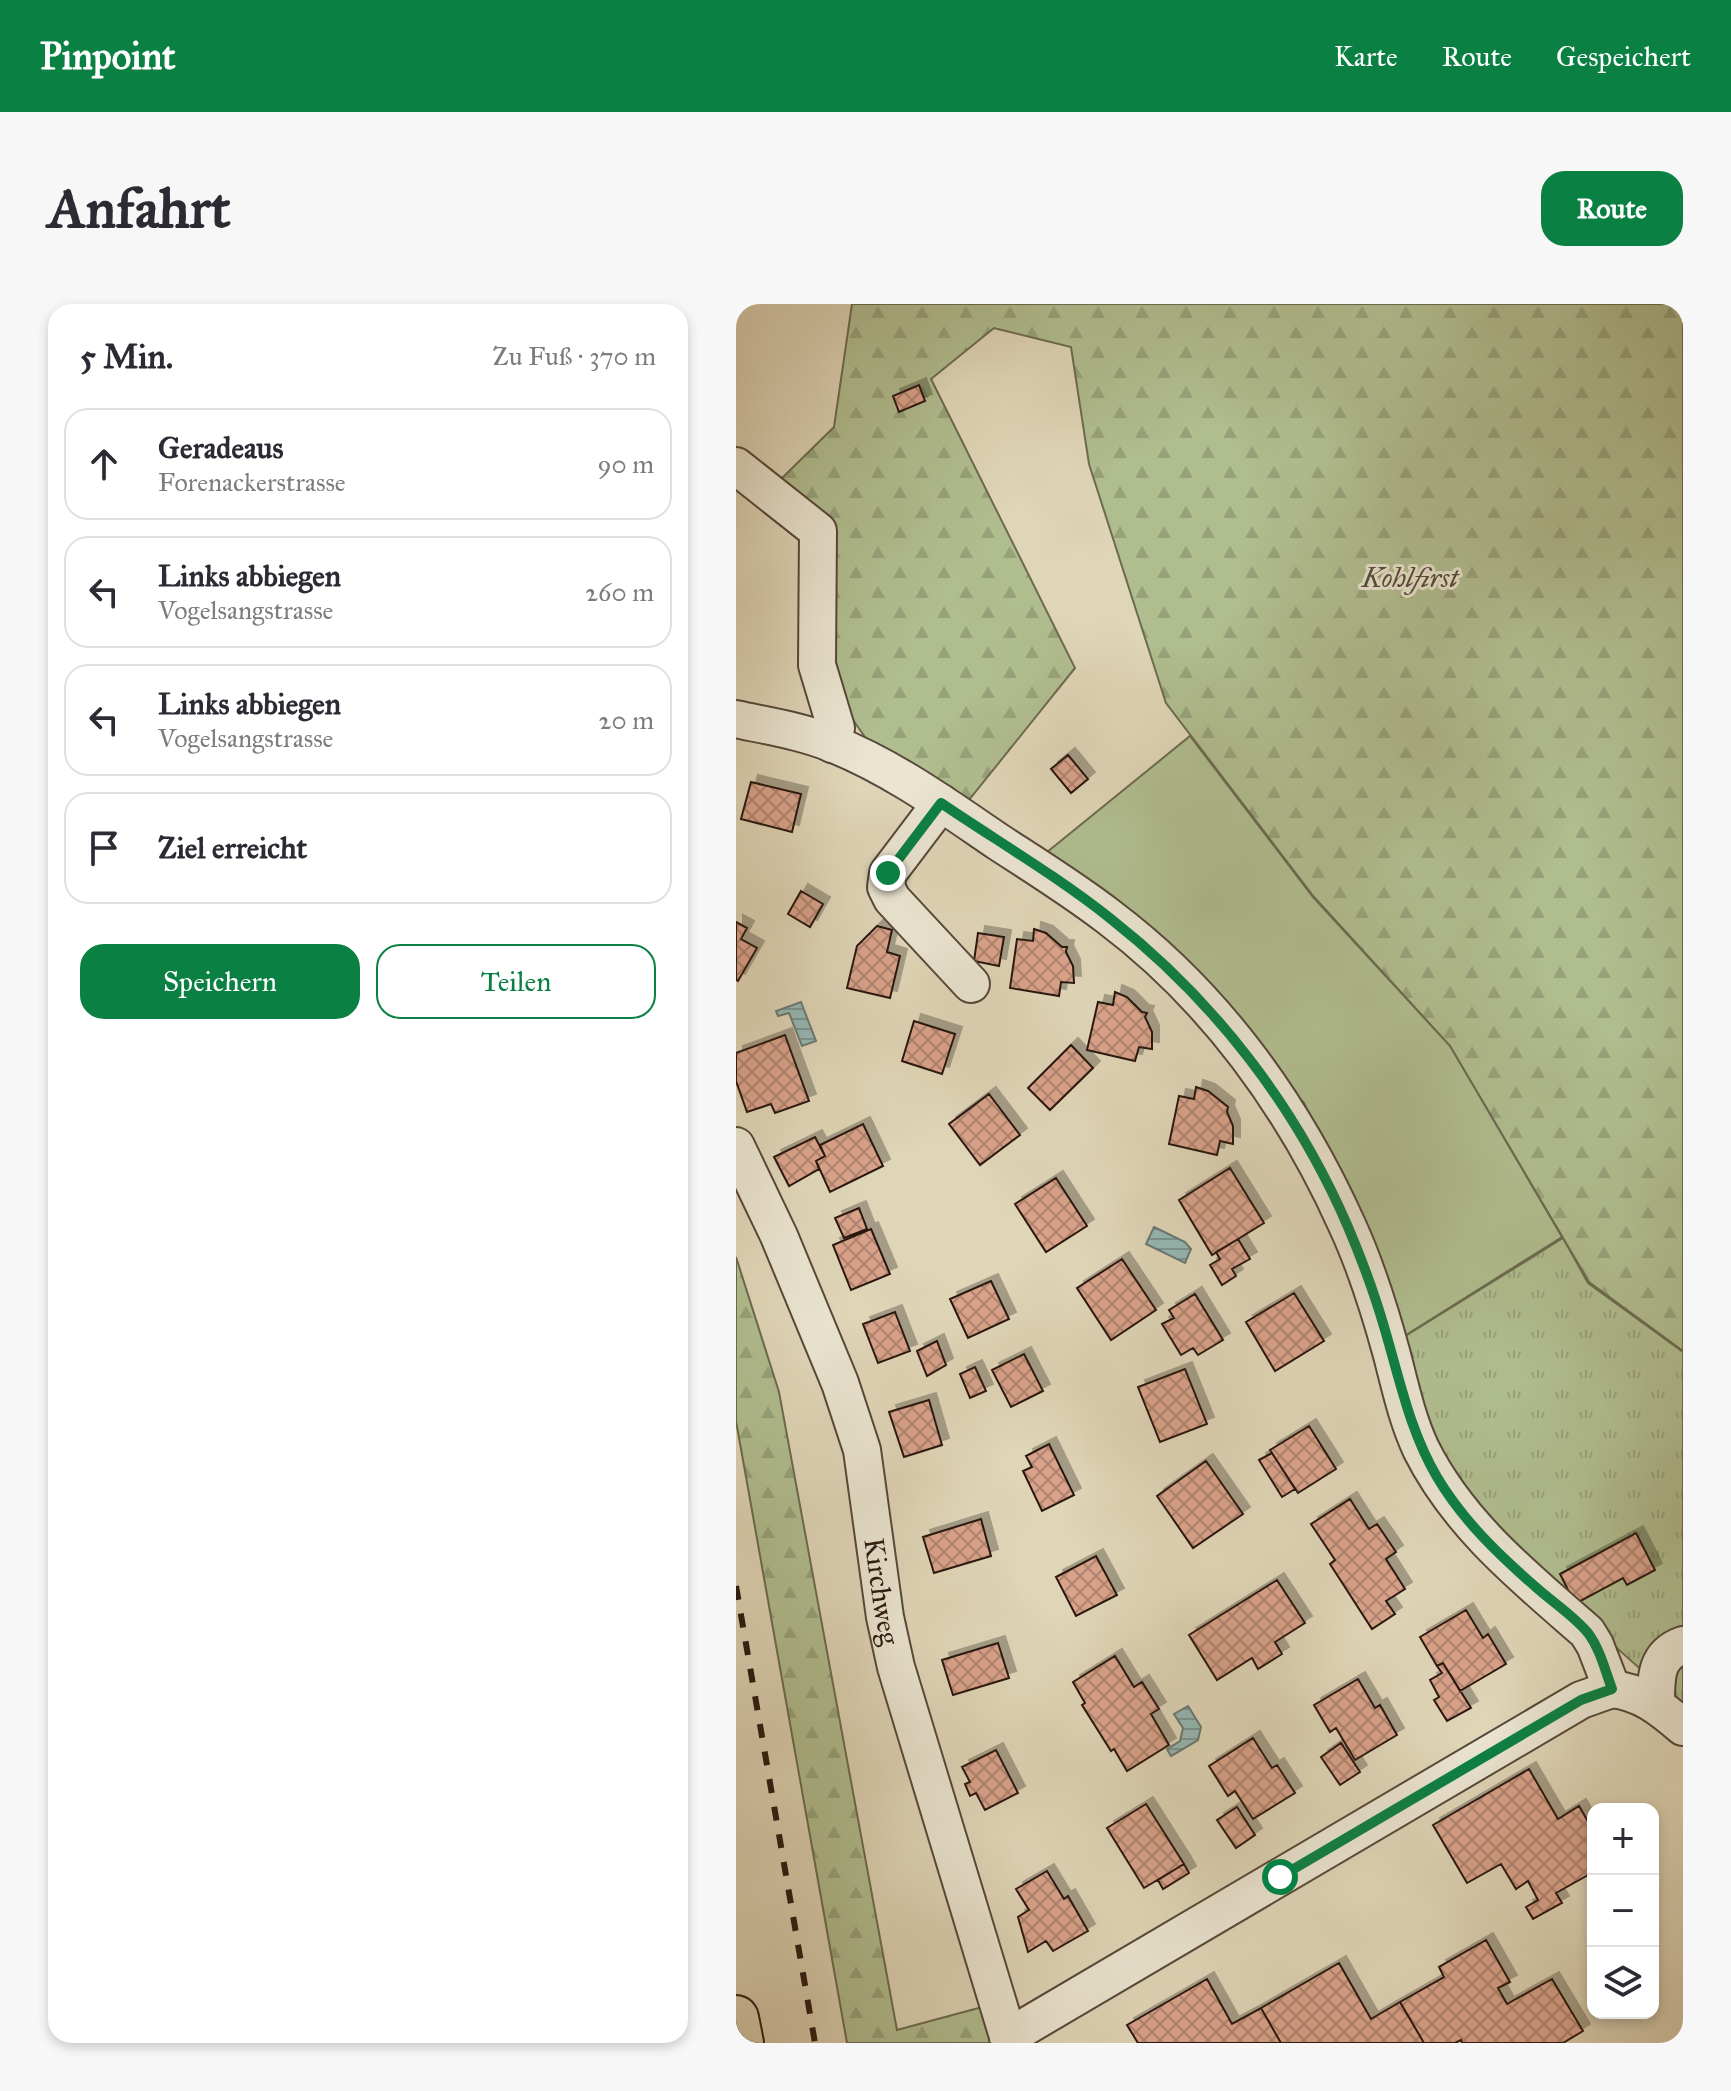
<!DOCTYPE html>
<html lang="de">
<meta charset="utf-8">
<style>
:root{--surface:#fff;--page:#f7f7f7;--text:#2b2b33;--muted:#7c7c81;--line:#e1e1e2;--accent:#0b8043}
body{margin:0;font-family:"IM FELL Great Primer",serif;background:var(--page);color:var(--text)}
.controls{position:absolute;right:24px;bottom:24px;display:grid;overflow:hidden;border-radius:16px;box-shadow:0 4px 12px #0003}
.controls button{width:72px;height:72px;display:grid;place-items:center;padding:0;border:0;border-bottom:2px solid var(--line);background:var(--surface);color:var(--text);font:40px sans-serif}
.stop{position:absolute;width:24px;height:24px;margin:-18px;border:6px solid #0b8043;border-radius:50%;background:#fff}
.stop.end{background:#0b8043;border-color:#fff;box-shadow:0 2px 8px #0008}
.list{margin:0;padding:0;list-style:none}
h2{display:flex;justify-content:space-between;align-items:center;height:104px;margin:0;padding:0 32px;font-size:34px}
h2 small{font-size:26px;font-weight:400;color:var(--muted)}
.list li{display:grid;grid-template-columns:52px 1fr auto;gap:24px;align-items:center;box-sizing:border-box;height:112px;margin:0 16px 16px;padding:0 16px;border:2px solid var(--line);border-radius:24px}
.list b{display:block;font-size:30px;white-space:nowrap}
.list p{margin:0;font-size:26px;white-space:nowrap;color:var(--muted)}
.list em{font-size:26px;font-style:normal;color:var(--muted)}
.actions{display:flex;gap:16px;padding:24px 32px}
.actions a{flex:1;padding:18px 0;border:2px solid var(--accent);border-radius:24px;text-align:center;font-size:28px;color:var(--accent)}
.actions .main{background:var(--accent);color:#fff}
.icon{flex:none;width:44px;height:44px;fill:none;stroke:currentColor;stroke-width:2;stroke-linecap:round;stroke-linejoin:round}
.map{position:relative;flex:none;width:947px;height:1739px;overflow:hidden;border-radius:24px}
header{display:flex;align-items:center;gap:48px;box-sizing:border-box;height:112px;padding:0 40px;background:var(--accent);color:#fff}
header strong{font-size:38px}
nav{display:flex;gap:44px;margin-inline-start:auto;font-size:28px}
.intro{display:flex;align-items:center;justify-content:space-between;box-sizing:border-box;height:192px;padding:0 48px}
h1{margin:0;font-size:56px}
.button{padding:20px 36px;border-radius:24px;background:var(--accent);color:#fff;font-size:28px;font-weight:700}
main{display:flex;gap:48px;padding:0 48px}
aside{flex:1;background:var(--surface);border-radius:24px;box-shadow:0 4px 12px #0003}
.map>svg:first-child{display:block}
.grass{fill:url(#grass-tufts);stroke:#6c6b50;stroke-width:2}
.forest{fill:url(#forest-firs);stroke:#6c6b50;stroke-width:2}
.garden{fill:#b0bd8f;stroke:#6c6b50;stroke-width:2}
.water{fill:url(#water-rules);stroke:#6a7873;stroke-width:2}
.building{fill:url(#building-cross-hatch);stroke:#291911;stroke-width:2;filter:url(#shadow)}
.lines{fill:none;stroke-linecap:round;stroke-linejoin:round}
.minor-casing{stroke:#56483a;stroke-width:40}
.major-casing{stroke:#291911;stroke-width:48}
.minor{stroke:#eae4d0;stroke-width:36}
.major{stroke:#dfd5b7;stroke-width:44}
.rail{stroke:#291911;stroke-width:6;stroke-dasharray:14 14;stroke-linecap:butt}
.route{stroke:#0b8043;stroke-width:10}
.labels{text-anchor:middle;stroke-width:6;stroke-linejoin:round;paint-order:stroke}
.park-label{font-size:28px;font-style:italic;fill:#524a37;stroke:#eae4d0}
.street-label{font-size:28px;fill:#291911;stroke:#eae4d0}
</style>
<header>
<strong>Pinpoint</strong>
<nav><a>Karte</a><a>Route</a><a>Gespeichert</a></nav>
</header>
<div class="intro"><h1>Anfahrt</h1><a class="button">Route</a></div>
<main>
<aside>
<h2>5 Min.<small>Zu Fuß · 370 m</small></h2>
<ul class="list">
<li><svg class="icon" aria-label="ahead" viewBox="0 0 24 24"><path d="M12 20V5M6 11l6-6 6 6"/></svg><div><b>Geradeaus</b><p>Forenackerstrasse</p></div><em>90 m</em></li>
<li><svg class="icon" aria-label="left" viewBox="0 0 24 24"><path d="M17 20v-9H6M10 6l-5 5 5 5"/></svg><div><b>Links abbiegen</b><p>Vogelsangstrasse</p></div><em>260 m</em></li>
<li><svg class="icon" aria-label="left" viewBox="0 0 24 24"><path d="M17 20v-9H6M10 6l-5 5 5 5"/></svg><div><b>Links abbiegen</b><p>Vogelsangstrasse</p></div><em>20 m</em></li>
<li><svg class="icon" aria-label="arrive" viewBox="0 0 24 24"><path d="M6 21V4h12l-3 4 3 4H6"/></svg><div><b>Ziel erreicht</b></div></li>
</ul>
<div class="actions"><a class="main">Speichern</a><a>Teilen</a></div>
</aside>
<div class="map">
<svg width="947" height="1739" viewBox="0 0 947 1739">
<defs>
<pattern id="grass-tufts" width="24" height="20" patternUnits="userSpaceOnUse" patternTransform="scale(2)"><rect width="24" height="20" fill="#b0bd8f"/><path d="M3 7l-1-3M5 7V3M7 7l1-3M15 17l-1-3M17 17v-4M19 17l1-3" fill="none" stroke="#97a27a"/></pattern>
<pattern id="forest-firs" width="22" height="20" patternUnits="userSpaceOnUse" patternTransform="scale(2)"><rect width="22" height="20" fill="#b0bd8f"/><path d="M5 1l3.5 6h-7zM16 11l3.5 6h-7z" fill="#97a27a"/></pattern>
<pattern id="water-rules" width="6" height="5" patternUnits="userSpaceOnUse" patternTransform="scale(2)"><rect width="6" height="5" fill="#95b8b5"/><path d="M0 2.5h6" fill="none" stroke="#7a9592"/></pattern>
<pattern id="building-cross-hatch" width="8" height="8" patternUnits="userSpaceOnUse" patternTransform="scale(2)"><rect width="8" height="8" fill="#d9a28a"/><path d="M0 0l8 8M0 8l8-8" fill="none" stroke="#b0836f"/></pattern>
<filter id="shadow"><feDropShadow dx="7" dy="-7" stdDeviation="0" flood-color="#0004"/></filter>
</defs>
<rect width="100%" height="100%" fill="#dfd5b7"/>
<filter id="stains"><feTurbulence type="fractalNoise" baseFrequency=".0025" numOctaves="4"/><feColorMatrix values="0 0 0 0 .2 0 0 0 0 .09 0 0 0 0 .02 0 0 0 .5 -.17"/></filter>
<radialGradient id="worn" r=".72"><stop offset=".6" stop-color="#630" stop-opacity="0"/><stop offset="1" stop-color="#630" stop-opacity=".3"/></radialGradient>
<!-- grass -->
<path class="grass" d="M827 934 852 979 947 1048V1403L763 1239 698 1147 663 1036Z"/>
<!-- forest -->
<path class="forest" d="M116 0H947V1047L853 978 714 742 578 593 430 399 353 160 335 43 258 24 195 75 339 364 229 501 136 443 98 389 90 226 44 176 98 123Z
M0 953 43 1088 161 1726 250 1702 265 1739H111L0 1117Z"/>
<!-- garden -->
<path class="garden" d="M454 432 577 593 714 742 826 933 662 1036 649 984 568 799 426 645 305 553Z"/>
<!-- water -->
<path class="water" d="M65 698 80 737 66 742 53 709 42 712 40 707Z
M418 923 449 938 455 945 449 959 410 940Z
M452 1402 465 1423 462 1436 435 1452 431 1445 444 1437 447 1424 438 1410Z"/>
<!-- building -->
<path class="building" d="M183 81 189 97 163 108 157 92Z
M332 451 352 475 335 489 315 465Z
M15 478 65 490 56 528 5 515Z
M65 587 87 600 74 623 52 610Z
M0 618 11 624 5 635 21 644 2 677 0 676Z
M141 622 156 626 151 648 164 652 154 694 111 684 121 642Z
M298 625 310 629 326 643H331L330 648 337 662 338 679 325 678 323 692 274 684 281 635 297 637Z
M242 629 268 633 263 662 238 657Z
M379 688 391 693 406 708 411 709 409 713 416 728V745L403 743 399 757 351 746 362 698 377 701Z
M178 717 219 730 206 770 166 757Z
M49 731 73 797 39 809 35 800 11 808 0 777V749Z
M335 741 357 764 314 806 292 784Z
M460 783 472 787 492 803 491 808 497 822V840L484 837 481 851 433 840 443 792 458 795Z
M253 790 284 831 244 861 213 820Z
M127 820 147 862 94 888 80 857 89 852 84 841Z
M79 833 89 852 80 857 83 865 53 882 38 853Z
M494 864 528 919 476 951 443 896Z
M320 874 351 922 310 948 279 900Z
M123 904 131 925 108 934 99 914Z
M135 925 154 970 115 986 97 941Z
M502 935 514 955 496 965 500 972 486 981 474 961 484 955 480 948Z
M386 955 420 1006 375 1036 341 984Z
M255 977 273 1015 232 1034 214 995Z
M558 989 588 1037 539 1067 510 1018Z
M459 990 487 1036 462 1051 457 1044 445 1051 426 1020 438 1014 433 1006Z
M159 1008 174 1047 142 1059 127 1020Z
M201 1037 210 1061 191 1072 181 1047Z
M288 1050 307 1087 275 1103 256 1066Z
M239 1063 250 1087 234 1094 224 1070Z
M449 1065 471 1120 424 1138 402 1083Z
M193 1096 206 1141 168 1153 153 1108Z
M573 1122 600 1165 562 1189 534 1146Z
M313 1140 338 1191 306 1207 287 1167 296 1163 290 1152Z
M536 1149 559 1185 546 1193 523 1156Z
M470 1157 507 1210 457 1244 421 1192Z
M614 1195 633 1225 641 1220 660 1248 650 1255 669 1285 650 1297 659 1310 636 1325 594 1260 599 1256 575 1220Z
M245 1215 255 1252 198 1269 187 1233Z
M900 1229 919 1266 891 1281 887 1274 839 1300 824 1270Z
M360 1252 381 1291 340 1312 320 1273Z
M541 1276 569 1319 539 1338 546 1350 522 1365 516 1354 481 1376 453 1331Z
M730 1306 747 1334 752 1330 770 1360 724 1387 707 1359 701 1362 684 1333Z
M262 1339 273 1374 217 1391 206 1356Z
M379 1352 398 1383 406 1378 423 1405 415 1410 433 1441 391 1467 378 1445 375 1447 346 1401 349 1399 337 1378Z
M707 1359 735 1404 711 1417 698 1396 703 1393 694 1376 706 1369 701 1362Z
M622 1375 639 1404 644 1401 661 1431 619 1456 600 1424 594 1428 578 1401Z
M517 1434 536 1464 541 1461 559 1489 517 1515 499 1487 492 1492 473 1462Z
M605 1439 624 1468 604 1481 585 1453Z
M260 1446 282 1489 249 1506 240 1489 234 1492 229 1480 234 1478 226 1463Z
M793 1465 822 1515 843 1502 857 1526V1575L854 1570 820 1589 826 1599 797 1615 790 1603 802 1596 792 1577 780 1585 765 1560 731 1579 697 1521Z
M410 1500 448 1560 408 1584 371 1524Z
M501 1503 519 1531 500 1544 481 1516Z
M448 1560 453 1569 427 1585 422 1576Z
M311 1567 328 1595 332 1592 352 1627 317 1647 310 1637 292 1648 282 1613 293 1606 280 1585Z
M750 1636 774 1678 762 1684 771 1700 816 1675 847 1727 827 1739H726L725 1736 719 1739H688L664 1698 708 1673 703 1663Z
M603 1659 635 1715 664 1698 688 1739H545L525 1704Z
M471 1675 496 1720 525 1704 545 1739H402L391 1721Z"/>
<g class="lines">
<!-- minor casing -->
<g class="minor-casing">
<g id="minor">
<path d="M0 162 82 227 81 361 100 424 96 440"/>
<path d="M0 415C32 422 65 427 95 439 156 463 211 503 264 539 301 563 338 586 373 613 478 692 557 801 611 921 630 962 644 1007 656 1051 664 1082 671 1115 685 1145 723 1221 788 1273 851 1328L859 1341 876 1385C905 1388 925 1404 947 1423"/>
<path d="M205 499 152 569 150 583 156 595 235 680"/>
<path id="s1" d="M0 842 43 932 104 1079 126 1146 149 1313 160 1363 274 1739"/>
<path d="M920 1400C920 1374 919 1351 947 1341"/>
<path d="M272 1733 845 1396 876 1385"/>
</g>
</g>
<!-- major casing -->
<g class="major-casing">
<path id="major" d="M0 1714 5 1739"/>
</g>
<!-- minor -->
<use href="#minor" class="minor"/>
<!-- major -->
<use href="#major" class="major"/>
<!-- rail -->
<path class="rail" d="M0 1282 79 1739"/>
</g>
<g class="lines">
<!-- route -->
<path class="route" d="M152 569 205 499C261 537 321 572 375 615 478 696 560 802 612 923 626 956 639 991 649 1026 664 1077 674 1127 701 1173 727 1217 764 1252 802 1285 818 1299 839 1313 852 1329 864 1345 869 1366 876 1385L845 1396 544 1573"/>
</g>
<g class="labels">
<!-- park labels -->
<g class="park-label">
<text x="674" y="283">Kohlfirst</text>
</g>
<!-- street labels -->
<g class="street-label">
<text dy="10" stroke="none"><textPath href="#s1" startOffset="472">Kirchweg</textPath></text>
</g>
</g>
<rect width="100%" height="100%" filter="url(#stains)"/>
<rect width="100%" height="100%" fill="url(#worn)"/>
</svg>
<div class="controls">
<button>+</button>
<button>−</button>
<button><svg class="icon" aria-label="layers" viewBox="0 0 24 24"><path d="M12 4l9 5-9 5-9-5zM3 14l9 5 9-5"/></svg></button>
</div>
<div class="stop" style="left:544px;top:1573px"></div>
<div class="stop end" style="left:152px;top:569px"></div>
</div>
</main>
